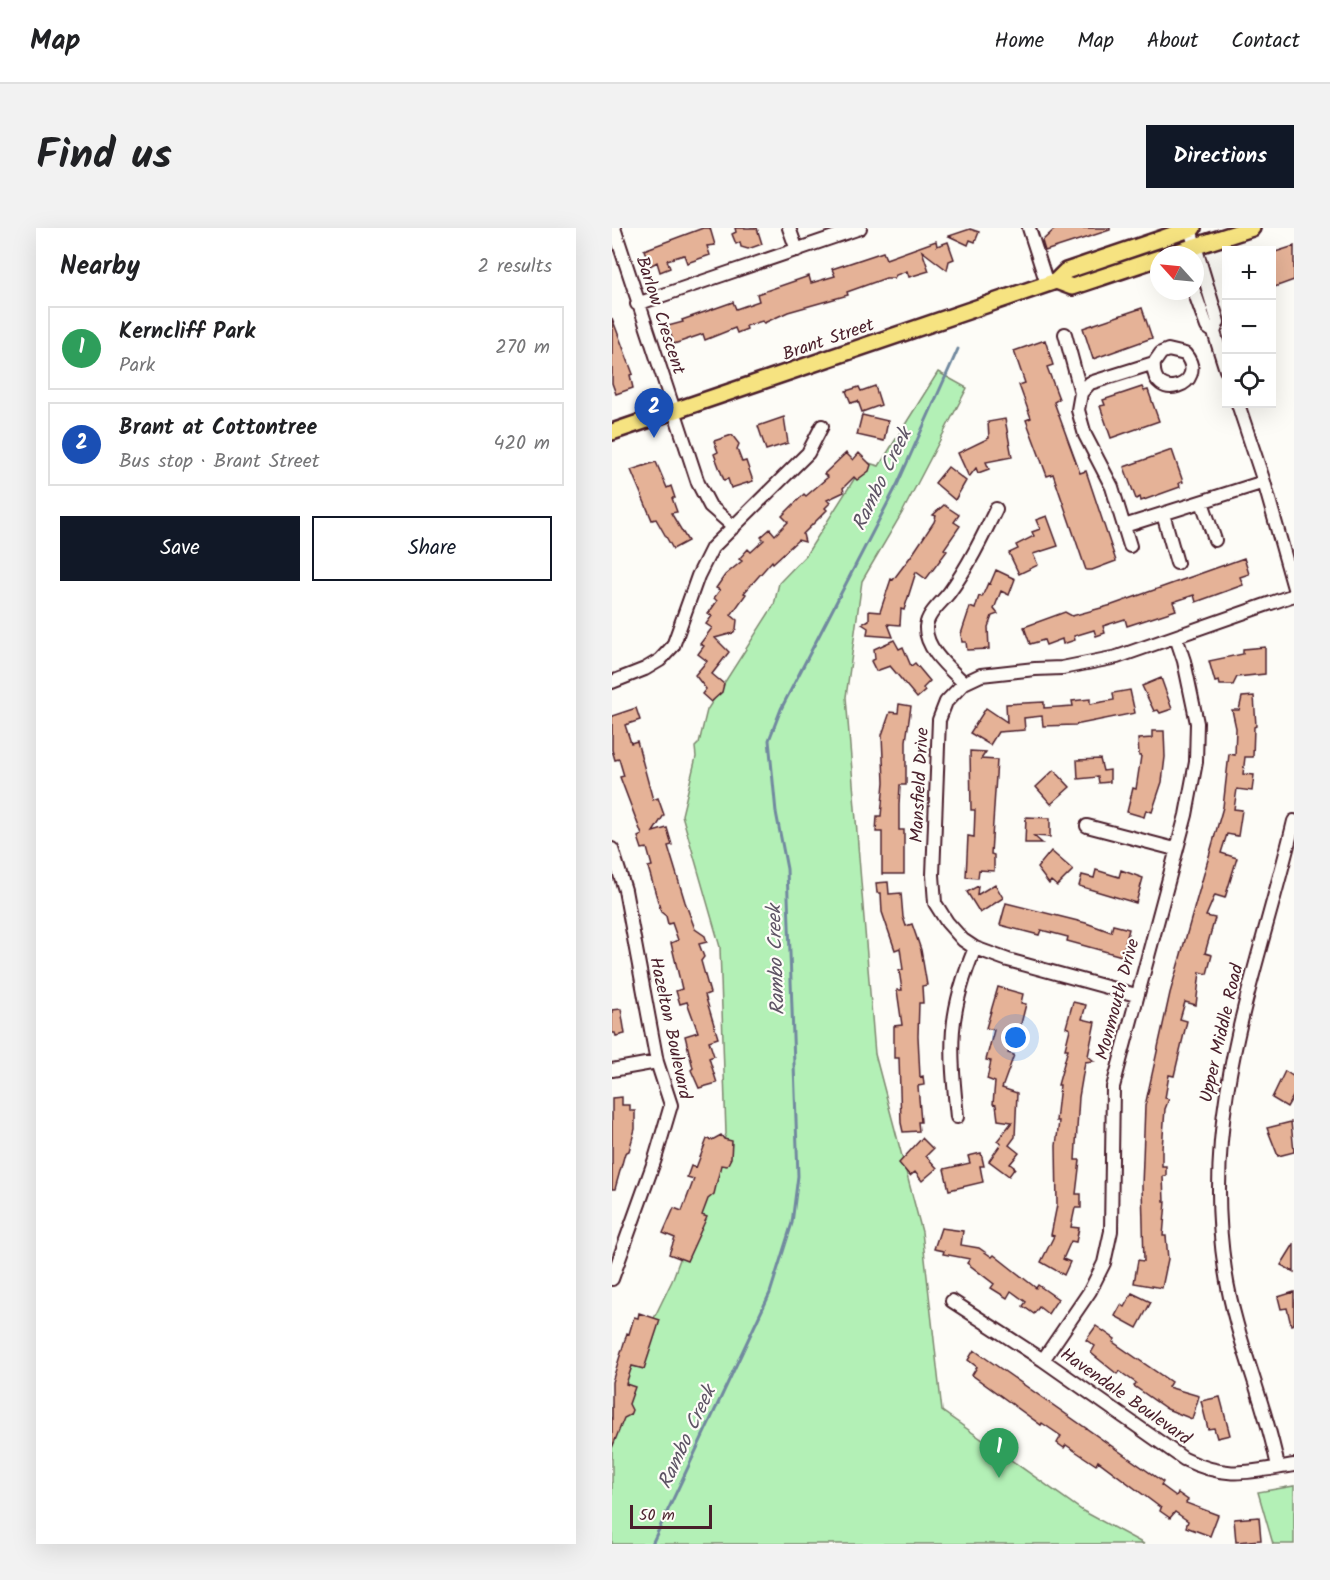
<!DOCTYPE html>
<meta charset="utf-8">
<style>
:root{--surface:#fff;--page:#f2f2f2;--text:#202124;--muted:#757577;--line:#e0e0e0;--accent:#111827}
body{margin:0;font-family:Kalam,sans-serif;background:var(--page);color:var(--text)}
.controls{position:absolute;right:18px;top:18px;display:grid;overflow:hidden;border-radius:0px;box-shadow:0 6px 24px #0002}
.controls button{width:54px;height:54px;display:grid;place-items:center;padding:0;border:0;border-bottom:2px solid var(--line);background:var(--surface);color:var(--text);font:30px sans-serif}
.compass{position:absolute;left:538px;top:18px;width:54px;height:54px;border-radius:50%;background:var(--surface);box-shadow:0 6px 24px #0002;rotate:297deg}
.scale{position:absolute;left:18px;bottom:15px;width:82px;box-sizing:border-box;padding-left:6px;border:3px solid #4a1f2b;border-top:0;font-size:16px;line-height:21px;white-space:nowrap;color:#4a1f2b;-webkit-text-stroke:4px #fdfcf7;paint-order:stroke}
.you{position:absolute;left:404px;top:810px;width:21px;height:21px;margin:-15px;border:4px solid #fff;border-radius:50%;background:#1a73e8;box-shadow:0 0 0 9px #1a73e833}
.badge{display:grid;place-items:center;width:39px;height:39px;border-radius:50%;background:var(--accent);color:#fff;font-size:20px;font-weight:700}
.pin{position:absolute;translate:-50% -50px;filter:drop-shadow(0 2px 3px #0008)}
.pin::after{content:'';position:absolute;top:32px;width:21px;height:18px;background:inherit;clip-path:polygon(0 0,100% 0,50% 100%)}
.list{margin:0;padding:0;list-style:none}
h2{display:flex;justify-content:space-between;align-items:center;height:78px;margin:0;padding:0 24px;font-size:26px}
h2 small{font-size:20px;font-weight:400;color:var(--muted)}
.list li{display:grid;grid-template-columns:39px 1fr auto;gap:18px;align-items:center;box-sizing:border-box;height:84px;margin:0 12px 12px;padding:0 12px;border:2px solid var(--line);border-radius:0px}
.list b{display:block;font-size:22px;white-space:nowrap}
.list p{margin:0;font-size:20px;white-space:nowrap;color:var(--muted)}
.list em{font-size:20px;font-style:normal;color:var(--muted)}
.actions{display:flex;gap:12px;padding:18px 24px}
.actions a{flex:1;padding:14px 0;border:2px solid var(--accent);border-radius:0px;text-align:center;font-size:21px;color:var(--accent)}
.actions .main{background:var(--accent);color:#fff}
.icon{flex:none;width:33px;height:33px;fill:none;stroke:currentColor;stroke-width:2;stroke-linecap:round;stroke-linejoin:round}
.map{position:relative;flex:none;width:682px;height:1316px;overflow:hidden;border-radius:0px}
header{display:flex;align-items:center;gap:36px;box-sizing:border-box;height:84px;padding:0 30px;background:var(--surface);border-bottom:2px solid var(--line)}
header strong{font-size:28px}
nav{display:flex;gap:33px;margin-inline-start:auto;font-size:21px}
.intro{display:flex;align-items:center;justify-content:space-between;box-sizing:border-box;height:144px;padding:0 36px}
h1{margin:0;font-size:42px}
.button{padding:15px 27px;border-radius:0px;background:var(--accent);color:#fff;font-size:21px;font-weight:700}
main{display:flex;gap:36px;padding:0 36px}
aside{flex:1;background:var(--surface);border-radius:0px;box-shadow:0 6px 24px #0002}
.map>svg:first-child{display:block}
.green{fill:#b3f0b6;stroke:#7e8870;stroke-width:1.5}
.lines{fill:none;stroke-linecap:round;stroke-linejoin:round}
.stream{stroke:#71899f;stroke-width:3}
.building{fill:#e5b297;stroke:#4a1f2b;stroke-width:1.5}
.minor-casing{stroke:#4a1f2b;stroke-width:16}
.major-casing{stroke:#4a1f2b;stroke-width:20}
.minor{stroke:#fdfcf7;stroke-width:12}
.major{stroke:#f6e381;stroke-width:15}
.labels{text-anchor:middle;stroke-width:4.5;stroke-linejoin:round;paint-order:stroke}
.street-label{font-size:18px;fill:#4a1f2b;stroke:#fdfcf7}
.water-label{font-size:20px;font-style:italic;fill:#5e5465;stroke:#fdfcf7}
</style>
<header>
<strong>Map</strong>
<nav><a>Home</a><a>Map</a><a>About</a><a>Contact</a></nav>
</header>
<div class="intro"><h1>Find us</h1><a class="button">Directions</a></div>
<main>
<aside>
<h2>Nearby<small>2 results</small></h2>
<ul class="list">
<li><span class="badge" style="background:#2e9e5b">1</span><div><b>Kerncliff Park</b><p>Park</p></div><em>270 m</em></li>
<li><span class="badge" style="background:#1a4fb4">2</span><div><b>Brant at Cottontree</b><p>Bus stop · Brant Street</p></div><em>420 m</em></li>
</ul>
<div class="actions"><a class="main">Save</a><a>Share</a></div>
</aside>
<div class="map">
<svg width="682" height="1316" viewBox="0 0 682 1316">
<rect width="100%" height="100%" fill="#fdfcf7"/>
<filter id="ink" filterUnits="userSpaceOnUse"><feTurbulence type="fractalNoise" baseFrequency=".0167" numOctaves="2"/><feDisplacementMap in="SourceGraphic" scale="12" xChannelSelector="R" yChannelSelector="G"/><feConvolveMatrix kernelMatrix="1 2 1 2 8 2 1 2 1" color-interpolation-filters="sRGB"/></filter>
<g filter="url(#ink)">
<!-- green -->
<path class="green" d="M326 144 355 160 290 285 250 353 234 469 263 826 310 1004 330 1183 471 1283 532 1316H0V1177L60 1053 114 906 108 719 70 587 84 529 83 519 87 515 95 482 162 377 167 355 194 327 253 234 267 238Z
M682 1258V1316H661L646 1264Z"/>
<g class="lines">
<!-- stream -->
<path class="stream" d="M40 1316 158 1065 180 995 186 948 175 641 164 584 157 512 169 481 285 257 346 121"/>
</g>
<!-- building -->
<path class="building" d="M91 0H98L103 17 95 18 98 27 75 35 72 27 55 32 58 40 48 44 45 34 38 38 32 22Z
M123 0H145L150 16 136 21 129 19 128 14 124 16 120 6 124 4Z
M444 0H498V2L433 23 430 13Z
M358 1 367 4 363 14 358 12 356 17 337 8Z
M324 13 325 18 336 14 342 31 337 33 335 42 310 23 317 43 297 49 295 43 284 47 282 50H274L235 64 236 67 176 84 152 95 150 93 134 98 135 101 125 105 123 100 93 112 91 106 62 116 56 98 71 94 70 92 121 74 124 81 147 73 145 66 197 48 199 55 223 48 220 41 271 24 274 31Z
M682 18V52L660 60V25Z
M530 80 540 110 481 131 471 100Z
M0 90 21 146 18 147 21 160 4 166 0 155Z
M433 112 441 137 435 139 447 171 442 174 468 245 474 243 504 333 480 342H474L441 246 435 248 414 192 419 190 407 157 413 155 402 123Z
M263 158 269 177 250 184 246 173 239 175 234 163 247 159 249 163Z
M530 159 532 163 536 162 547 193 499 210 488 178 493 177 491 172Z
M250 187 276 193 272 213 245 207Z
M172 189 176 215 154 222 146 198Z
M393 191 400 229 374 234 377 241 366 245 364 240 357 249 346 225 377 210 376 194Z
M120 207 127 216 125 221 130 234 134 233 141 253 119 260 116 251 112 252 102 226 106 224 102 213Z
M560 222 571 254 567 255 568 259 529 273 528 269 524 271 512 239Z
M234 225 241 232 247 225 259 237 257 243 245 252 242 249 231 260 232 264 215 272 218 275 213 280 215 282 191 306 193 314 186 312 161 335 160 333 132 365 134 366 119 387 125 392 124 401 121 405 103 410 117 424 100 446 112 456 110 464 99 474 90 466 94 461 83 447 95 433 86 426 92 418 88 416 100 400 94 396 100 388 96 386 105 373 102 370 108 362 104 360 113 347 130 333 127 331 136 321 139 324 152 312 149 309 158 301 163 307 176 294 170 288 192 266 194 268 216 249 212 246Z
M44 234 55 260 59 258 63 270H60L65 284 59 285 76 313 61 321 44 291 40 292 19 242Z
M336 239 354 253 343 272 323 255Z
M332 277 347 287 342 294 348 298 332 321 335 323 314 351 304 344 292 382 289 381 288 397 276 396 281 409 255 407 256 400 250 396 257 392V383L268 384 279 351 281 352 302 324 322 294 324 288 321 287Z
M435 288 446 318 421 326 426 337 407 346 397 325 406 321 404 317 422 308 420 304 428 301 424 292Z
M632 330 637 346 628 349 631 357 584 374 582 367 561 374 564 382 515 398 513 391 491 398 493 405 484 408 482 402 462 408 463 412 451 416 450 411 434 417 432 412 418 416 412 399 453 384 460 388 500 377Z
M384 342 403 351 397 367 389 363 382 381 386 386 380 388 376 399 377 421 355 422 354 414H350L349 406 358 379 363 381 367 368 370 369 376 355 378 356Z
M282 412 287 421 291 419 299 438 303 435 318 453 311 460 313 463 305 470 278 438 264 443 259 433 263 431 262 421Z
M653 419V446L625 449 621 457H608L607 453 603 454 597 433 631 426V421Z
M549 450 560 481 548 485 546 482 542 483 530 458Z
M518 462 523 485 463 497 431 498 430 488 412 490 413 502 386 504 378 517 358 505 374 480 395 494 394 476 432 474V480L461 478 460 473 478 471V476L502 472 501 465Z
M642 468 644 498 642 499 641 529H633L631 546 642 547 640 563 625 561 622 581 630 582 626 608 615 606 609 625 625 630 613 670 603 667 594 688 603 690 593 725 600 727 595 746 588 744 584 777 573 774 568 791 575 793 562 848 557 847 553 870 557 871 553 881 550 921V938H554V948H551L552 974H554L551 1008H554L556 1031 550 1060 522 1055 526 1032 532 1033 530 958 533 878 558 765 611 579 617 526 623 527 624 500 620 482H627L630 469Z
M287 476 299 478 294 513V557H288L287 577V602H292V646H270V604H264L265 588H269L272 554 270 507 278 484 286 485Z
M24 480 28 492 13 497 19 515 25 513 41 572 46 570 52 587 41 604 55 600 60 617 56 618 73 674 83 701 93 708 95 714 87 716 92 729 89 733 98 765 93 767 106 810 97 813 102 828 97 830 105 855 87 860 79 842 81 840 73 808 86 804 75 774 68 776 64 763 70 761 59 715 66 712 60 695 56 696 54 688 49 684 36 639 40 638 35 620 30 621 26 609 30 607 8 549 12 548 7 531 3 532 0 522V488Z
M540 503H552L553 529 550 554 540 584 534 582 532 589 515 584 521 560 524 561 529 528H527L526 511 540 510Z
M358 523 374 524 369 531 385 532 379 626 382 627V643L367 642 366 650 354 649 356 608 362 609 363 582H359Z
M488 531 491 543 498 542V554L487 555 486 549 466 551 465 532Z
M442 542 458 559 439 576 424 559Z
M414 589 438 590V609L422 608 430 615H413Z
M439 623 461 642 445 658 439 653 437 656 425 640Z
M484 642 507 649 509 642 531 650 524 675 467 658 470 647 482 650Z
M276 654 277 666 289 665 291 689 294 698 300 696 309 722 315 757 310 758 311 775H307L306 808 308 849 311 848 312 857 306 858 309 894H306L307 903 291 904 289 895 287 830H282V798L290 797 285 762H290L287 742H291L288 720 283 722 270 684 269 665H265L264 655Z
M383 656 391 670 368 685 355 664 366 658 365 667Z
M394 675 474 695 499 704 501 697 517 701 510 728 455 713 456 709 429 702 427 707 388 697Z
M386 759 411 766 409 775 414 776 406 808 401 806 396 825 402 827 390 860 405 865 403 909 397 917 407 925 398 936 403 940 397 948 377 933 389 916 385 913 400 894 386 892 384 877 381 876 383 854 375 851 379 833 374 832 382 802 374 800Z
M461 774 474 777 470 791 483 794 476 828 482 833 473 834 467 869 463 932H468L464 966H469V980H463L459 999 467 1000 464 1014 459 1013 451 1031 458 1034 452 1047 429 1034 442 1008 439 1007 445 977 444 918 447 893H444L448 857H446L456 821H453L458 801 454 799Z
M9 781 13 806 4 808 3 805H0V782Z
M673 843 682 849V867L675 879 660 870Z
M10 869V877H18V883H23V901L17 923 13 925 3 961H0V870Z
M679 894 682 924 666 928 655 900Z
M109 907 112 911 120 913 119 930 115 938 109 937 102 966 96 971 90 987 95 989 75 1033 57 1026 63 1010 51 1005 62 980 70 983 82 951 75 949 79 938 84 940 95 911 100 912Z
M310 910 321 921 314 928 325 940 310 953 303 944 298 948 287 935Z
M369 925 372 938H368L371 954 337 962 332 941 358 935 356 928Z
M329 1000 351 1003 349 1017 367 1020 380 1029 382 1027 424 1060 426 1057 446 1071 436 1086 427 1079 422 1086 411 1078 414 1074 399 1063 395 1070 379 1060 382 1056 355 1035 358 1031 331 1026 332 1023 322 1021Z
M682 1016V1044L669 1037Z
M682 1064V1096L679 1097 675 1080 669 1081 666 1069Z
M520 1065 539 1074 525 1100 503 1088 509 1077 512 1079Z
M27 1085 48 1092 32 1141 20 1138 14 1156 23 1159 17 1176 20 1182 18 1187 12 1190 0 1220V1154L15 1105 17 1106 22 1089 26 1090Z
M484 1098 503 1111 501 1114 559 1154 556 1159 587 1168 580 1191 555 1181 522 1158 524 1155 507 1143 505 1146 479 1125 483 1118 474 1112Z
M362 1122 551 1254 549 1257 564 1268 566 1265 576 1272 574 1275 606 1287 598 1308 574 1299 576 1293 563 1284 558 1290 548 1283 549 1280 486 1233 484 1237 454 1217 452 1220 445 1215 449 1208 430 1195 429 1197 360 1147 365 1139 356 1132Z
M608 1169 618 1207 605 1210 602 1200 596 1201 589 1173Z
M647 1289 649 1312 624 1314 622 1291Z"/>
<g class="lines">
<!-- minor casing -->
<g class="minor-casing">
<path id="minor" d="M2 0 86 255 98 278 122 299
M177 0 185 22
M417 0 435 56
M578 1 606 94 602 104
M582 63 595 99 602 104 614 142
M25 76 248 0
M453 106 469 165 466 182 473 207 500 259 518 318
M469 165 478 155 542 135 549 125 556 122 573 126C599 157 538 177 542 135
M626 176 652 254 682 360
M590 274 603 312
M551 286 565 335
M512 298 652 254
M0 454 33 441 48 432 61 418 86 348 100 320 196 225 210 198
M352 455C338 441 313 421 314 399 315 386 329 375 337 365 356 339 370 310 384 281
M475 598 563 621
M0 621 13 662 45 834 59 877 43 931 0 1051
M524 767 396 732 363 720 351 712 335 694 323 675 321 647 327 492 334 474 352 455 369 447 423 441 450 440 505 429 682 367
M0 842 45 834
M345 889C338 819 335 787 363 720
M340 1073 431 1132 572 1231C615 1252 637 1244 682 1237
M431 1132 478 1063 492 1035 499 1003 501 859 574 587 584 534 585 495 572 433 564 409
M666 1239C653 1172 623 1110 613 1042 588 880 645 747 682 593"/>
</g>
<!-- major casing -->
<g class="major-casing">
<path id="major" d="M556 27 640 0
M444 53 460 59 547 30
M0 204 444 53 454 43 581 0"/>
</g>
<!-- minor -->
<use href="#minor" class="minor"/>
<!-- major -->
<use href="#major" class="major"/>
</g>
</g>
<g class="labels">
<!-- street labels -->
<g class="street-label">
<text transform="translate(49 87) rotate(72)" y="6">Barlow Crescent</text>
<text transform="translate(216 111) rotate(-19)" y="6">Brant Street</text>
<text transform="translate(307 557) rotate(-87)" y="6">Mansfield Drive</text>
<text transform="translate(505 771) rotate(-75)" y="6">Monmouth Drive</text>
<text transform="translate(59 800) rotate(78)" y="6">Hazelton Boulevard</text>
<text transform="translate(609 805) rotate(-77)" y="6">Upper Middle Road</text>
<text transform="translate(514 1168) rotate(35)" y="6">Havendale Boulevard</text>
</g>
<!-- water labels -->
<g class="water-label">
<text transform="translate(269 251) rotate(-64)" y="7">Rambo Creek</text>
<text transform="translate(163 732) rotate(-92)" y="7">Rambo Creek</text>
<text transform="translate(74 1209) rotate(-65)" y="7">Rambo Creek</text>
</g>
</g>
</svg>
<div class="controls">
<button>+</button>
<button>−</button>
<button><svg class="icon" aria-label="locate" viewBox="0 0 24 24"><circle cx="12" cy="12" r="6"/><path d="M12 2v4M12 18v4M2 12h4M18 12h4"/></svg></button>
</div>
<svg class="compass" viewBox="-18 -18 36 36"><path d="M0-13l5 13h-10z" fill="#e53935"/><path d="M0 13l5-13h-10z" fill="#757577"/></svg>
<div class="scale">50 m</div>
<div class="you"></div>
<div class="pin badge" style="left:387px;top:1250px;background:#2e9e5b">1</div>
<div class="pin badge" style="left:42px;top:210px;background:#1a4fb4">2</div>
</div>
</main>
